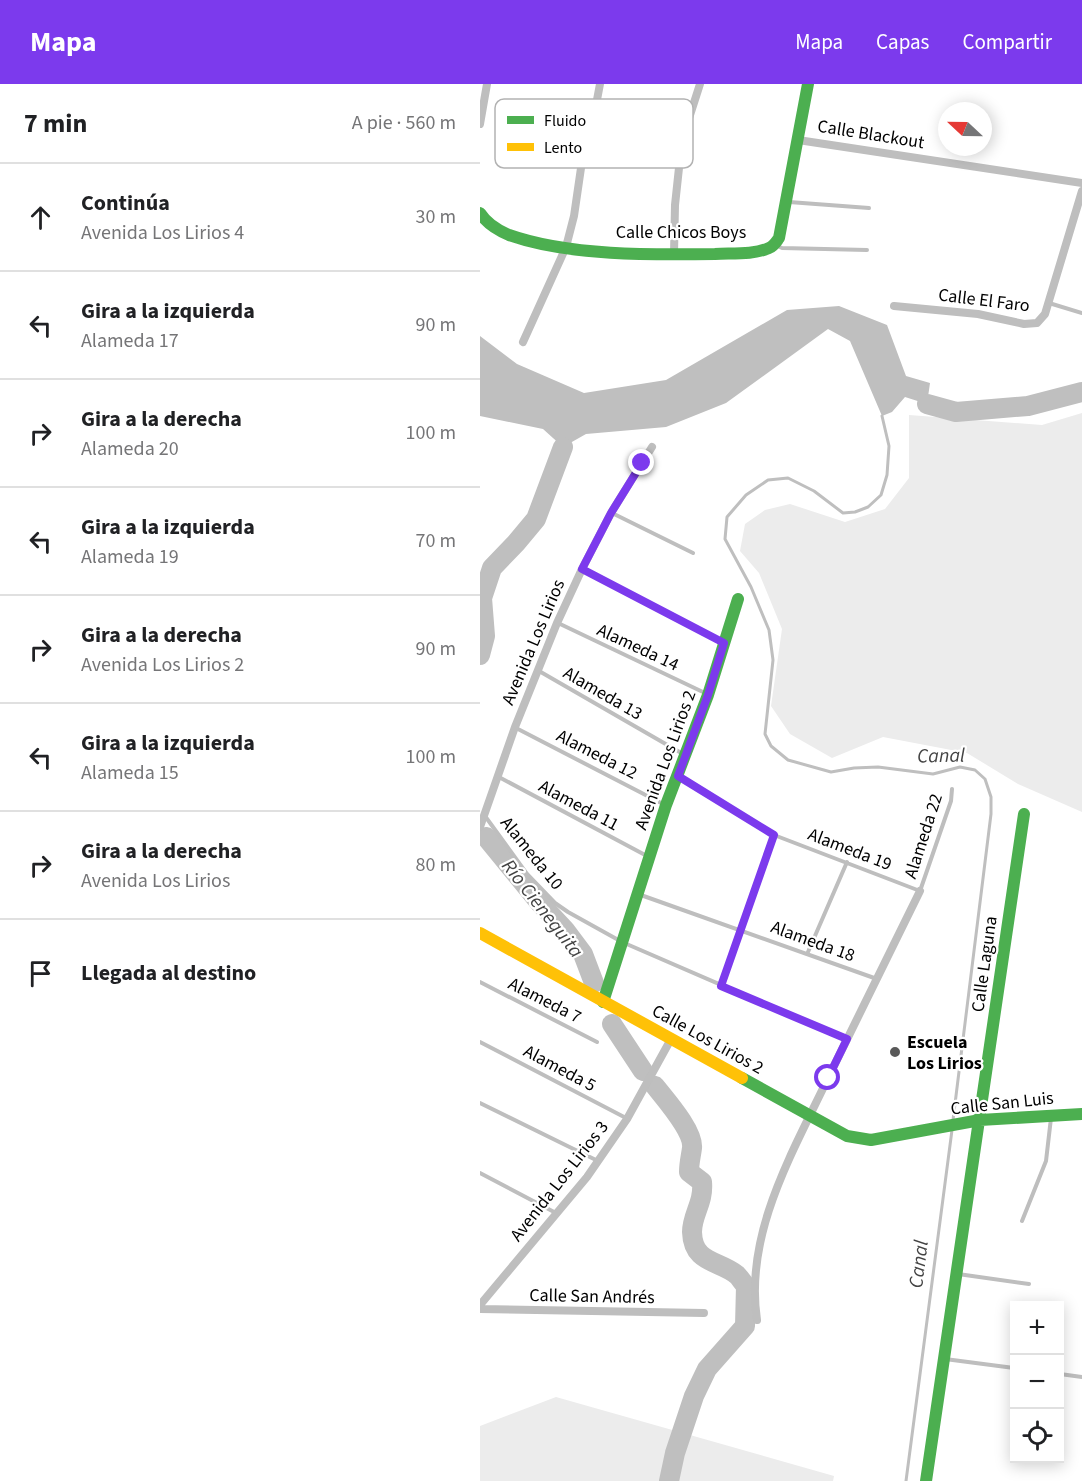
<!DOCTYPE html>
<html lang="es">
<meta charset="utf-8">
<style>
:root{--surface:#fff;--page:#f6f6f6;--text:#202124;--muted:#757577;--line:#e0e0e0;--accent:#7c3aed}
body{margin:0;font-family:"Source Sans 3",sans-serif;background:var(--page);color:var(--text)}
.controls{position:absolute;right:18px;bottom:18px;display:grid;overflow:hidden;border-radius:0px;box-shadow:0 3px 15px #0003}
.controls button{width:54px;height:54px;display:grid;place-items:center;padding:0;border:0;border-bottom:2px solid var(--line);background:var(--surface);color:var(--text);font:30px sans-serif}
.compass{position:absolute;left:458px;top:18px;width:54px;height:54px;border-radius:50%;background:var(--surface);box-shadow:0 3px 15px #0003;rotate:292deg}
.stop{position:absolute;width:18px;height:18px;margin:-14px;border:4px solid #7c3aed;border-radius:50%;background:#fff}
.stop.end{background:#7c3aed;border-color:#fff;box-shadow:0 2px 6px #0008}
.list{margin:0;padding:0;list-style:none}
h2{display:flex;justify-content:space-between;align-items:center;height:78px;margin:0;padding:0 24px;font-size:26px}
h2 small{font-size:20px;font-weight:400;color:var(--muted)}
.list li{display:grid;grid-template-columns:39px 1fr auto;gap:18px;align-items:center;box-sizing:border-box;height:108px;padding:0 24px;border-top:2px solid var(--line)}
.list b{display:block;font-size:22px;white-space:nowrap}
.list p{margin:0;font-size:20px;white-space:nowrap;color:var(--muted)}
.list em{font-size:20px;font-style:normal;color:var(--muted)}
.icon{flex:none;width:33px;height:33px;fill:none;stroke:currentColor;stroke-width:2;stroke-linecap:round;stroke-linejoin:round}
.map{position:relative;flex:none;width:602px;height:1397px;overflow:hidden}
header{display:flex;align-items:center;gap:36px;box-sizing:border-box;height:84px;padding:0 30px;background:var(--accent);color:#fff}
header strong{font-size:28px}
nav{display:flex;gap:33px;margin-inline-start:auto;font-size:21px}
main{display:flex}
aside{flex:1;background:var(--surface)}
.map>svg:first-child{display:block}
.green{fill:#ececec}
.water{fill:#bfbfbf}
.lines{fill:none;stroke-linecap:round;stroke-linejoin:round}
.stream{stroke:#bfbfbf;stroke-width:3}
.river{stroke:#bfbfbf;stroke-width:20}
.lane{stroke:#bebebe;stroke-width:4}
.street{stroke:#bebebe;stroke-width:8}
.fast{stroke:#4caf50;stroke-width:12}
.slow{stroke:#ffc107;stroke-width:12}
.route{stroke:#7c3aed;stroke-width:8}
.poi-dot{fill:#595959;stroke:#fff;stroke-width:2}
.labels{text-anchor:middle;stroke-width:4.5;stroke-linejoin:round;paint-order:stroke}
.street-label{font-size:18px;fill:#000;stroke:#fff}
.poi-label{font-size:18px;font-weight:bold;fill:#000;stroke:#fff;text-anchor:start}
.water-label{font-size:20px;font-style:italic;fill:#444;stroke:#fff}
.key{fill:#fff;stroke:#b2b2b2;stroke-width:1.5}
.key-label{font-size:16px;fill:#000}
</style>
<header>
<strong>Mapa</strong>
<nav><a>Mapa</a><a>Capas</a><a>Compartir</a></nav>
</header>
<main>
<aside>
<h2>7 min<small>A pie · 560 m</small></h2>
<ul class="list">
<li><svg class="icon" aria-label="ahead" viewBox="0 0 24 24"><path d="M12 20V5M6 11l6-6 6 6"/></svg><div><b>Continúa</b><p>Avenida Los Lirios 4</p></div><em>30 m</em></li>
<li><svg class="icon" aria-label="left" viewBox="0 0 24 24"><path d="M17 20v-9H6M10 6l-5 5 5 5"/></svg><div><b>Gira a la izquierda</b><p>Alameda 17</p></div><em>90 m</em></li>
<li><svg class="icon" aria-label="right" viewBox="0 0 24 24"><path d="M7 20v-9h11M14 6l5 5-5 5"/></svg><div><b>Gira a la derecha</b><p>Alameda 20</p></div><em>100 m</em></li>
<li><svg class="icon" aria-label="left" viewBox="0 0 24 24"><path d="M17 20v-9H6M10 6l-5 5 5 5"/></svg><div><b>Gira a la izquierda</b><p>Alameda 19</p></div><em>70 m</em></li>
<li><svg class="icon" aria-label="right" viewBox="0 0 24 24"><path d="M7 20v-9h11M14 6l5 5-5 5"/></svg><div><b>Gira a la derecha</b><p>Avenida Los Lirios 2</p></div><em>90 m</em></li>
<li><svg class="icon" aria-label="left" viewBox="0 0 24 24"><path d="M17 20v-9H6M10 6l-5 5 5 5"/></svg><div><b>Gira a la izquierda</b><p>Alameda 15</p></div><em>100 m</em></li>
<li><svg class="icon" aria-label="right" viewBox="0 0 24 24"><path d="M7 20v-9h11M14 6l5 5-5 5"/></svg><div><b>Gira a la derecha</b><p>Avenida Los Lirios</p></div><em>80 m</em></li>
<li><svg class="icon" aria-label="arrive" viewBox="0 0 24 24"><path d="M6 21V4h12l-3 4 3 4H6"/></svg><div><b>Llegada al destino</b></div></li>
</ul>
</aside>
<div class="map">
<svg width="602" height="1397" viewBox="0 0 602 1397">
<rect width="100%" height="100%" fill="#fff"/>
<!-- green -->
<path class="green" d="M602 329V728L538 700 487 669 403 653 352 674 310 650 291 622 302 545 279 489 260 467 265 440 285 426 310 420 365 438 405 425 429 394V331L562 341Z
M76 1313 354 1392 353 1397H0V1342Z"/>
<!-- water -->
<path class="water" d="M359 222 407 241 426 292 450 299 447 320 425 313 412 328 402 332 370 257 348 245 246 319 186 343 106 350 83 363 63 345 0 332V252L37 280 104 309 186 296 307 226Z"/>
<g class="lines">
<!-- stream -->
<path class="stream" d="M402 332 409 362 407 391 401 411 388 423 375 428 363 429 334 407 308 394 288 396 266 411 247 433 245 455 271 503 289 546 293 576 285 650 291 662 308 676 351 688 374 684 398 683 453 690 480 683 495 686 505 695 511 713V730L473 1036
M426 1397 472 1046"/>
<!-- river -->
<path class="river" d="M447 320 476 328 548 322 602 308
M0 571 5 552 2 514 12 484 36 459 56 435 83 363
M6 753 59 818 85 846 103 870 114 899
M132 940 163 987
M175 1002C185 1015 214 1047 212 1064 211 1072 209 1079 209 1088L222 1098C224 1119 212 1130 212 1148 213 1180 239 1176 257 1191 260 1194 263 1199 266 1202L265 1242 227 1285 214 1312 195 1369 189 1397"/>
<!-- lane -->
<path class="lane" d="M309 118 389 124
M295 161 302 164 387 166
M569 219 602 229
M132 429 213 469
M102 485 242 558
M78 539 225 609
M59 587 203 670
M36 644 183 720
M17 692 167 772
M198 692 294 751 440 807 471 717 472 705
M5 732 47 790 75 819 88 828 142 858 366 955
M158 810 397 895
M328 868 367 778
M0 898 117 958
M241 902 294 751
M0 958 146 1034
M0 1019 118 1077
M0 1089 76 1129
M542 1137 566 1077 571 1034
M478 1190 549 1200
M465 1275 534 1284
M580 1290 602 1293"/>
<!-- street -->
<path class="street" d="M0 40 7 0
M318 56 602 99
M194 170 195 121 202 56 220 0
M414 222 498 230 544 240 557 239 565 230 602 107
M43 258 86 163 94 132 101 84 112 42 120 0
M0 743 35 643 77 539 102 485 131 429 172 363
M0 1221 107 1093 147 1035 191 955
M0 1225 224 1229
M277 1236C264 1149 313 1068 349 992 379 930 410 869 440 807"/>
<!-- fast -->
<path class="fast" d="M0 129C7 140 17 146 29 151 88 172 172 171 235 170 252 169 273 171 289 164 294 162 296 158 299 154L328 0
M123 918 186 721 228 611 258 515
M262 994 367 1052 391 1056 500 1036 602 1030
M446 1397 544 730"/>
<!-- slow -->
<path class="slow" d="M0 849 262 994"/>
</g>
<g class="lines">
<!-- route -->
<path class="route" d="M162 379 131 429 102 485 244 559 228 611 198 692 294 751 241 902 367 955 348 994"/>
</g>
<!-- markers -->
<circle class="poi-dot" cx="415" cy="968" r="6"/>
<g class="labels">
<!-- street labels -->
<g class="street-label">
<text transform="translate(391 50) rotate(9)" y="6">Calle Blackout</text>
<text x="201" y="154">Calle Chicos Boys</text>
<text transform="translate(504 216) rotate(7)" y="6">Calle El Faro</text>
<text transform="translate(53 558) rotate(-67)" y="6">Avenida Los Lirios</text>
<text transform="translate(158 563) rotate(25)" y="6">Alameda 14</text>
<text transform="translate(123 609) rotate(30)" y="6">Alameda 13</text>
<text transform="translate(117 670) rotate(27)" y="6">Alameda 12</text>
<text transform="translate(185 676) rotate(-70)" y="6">Avenida Los Lirios 2</text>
<text transform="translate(99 721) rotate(28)" y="6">Alameda 11</text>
<text transform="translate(443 752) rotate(-72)" y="6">Alameda 22</text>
<text transform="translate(370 765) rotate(21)" y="6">Alameda 19</text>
<text transform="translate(52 769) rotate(51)" y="6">Alameda 10</text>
<text transform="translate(333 857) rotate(20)" y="6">Alameda 18</text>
<text transform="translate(504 880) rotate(-82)" y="6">Calle Laguna</text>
<text transform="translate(65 916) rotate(27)" y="6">Alameda 7</text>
<text transform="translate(228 955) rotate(29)" y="6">Calle Los Lirios 2</text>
<text transform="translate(80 984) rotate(28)" y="6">Alameda 5</text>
<text transform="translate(522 1019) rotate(-6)" y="6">Calle San Luis</text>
<text transform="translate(79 1097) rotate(-52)" y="6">Avenida Los Lirios 3</text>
<text transform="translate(112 1212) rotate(1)" y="6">Calle San Andrés</text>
</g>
<!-- poi labels -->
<g class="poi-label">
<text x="427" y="964">Escuela<tspan x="427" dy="21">Los Lirios</tspan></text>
</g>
<!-- water labels -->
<g class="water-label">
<text transform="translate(461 671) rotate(-1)" y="7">Canal</text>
<text transform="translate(63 824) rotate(52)" y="7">Río Cieneguita</text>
<text transform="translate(438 1180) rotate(-83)" y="7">Canal</text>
</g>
</g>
<!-- legend -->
<rect x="15" y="15" width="198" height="69" rx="9" class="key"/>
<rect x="27" y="32" width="27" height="8" fill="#4caf50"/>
<rect x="27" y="59" width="27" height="8" fill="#ffc107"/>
<g class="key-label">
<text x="64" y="42">Fluido</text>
<text x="64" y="69">Lento</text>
</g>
</svg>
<div class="controls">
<button>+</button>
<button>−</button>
<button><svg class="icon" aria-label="locate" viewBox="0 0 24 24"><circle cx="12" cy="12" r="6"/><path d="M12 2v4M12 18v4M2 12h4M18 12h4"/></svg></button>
</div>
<svg class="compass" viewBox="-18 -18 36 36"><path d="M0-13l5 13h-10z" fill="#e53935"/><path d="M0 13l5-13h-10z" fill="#757577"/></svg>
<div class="stop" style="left:348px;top:994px"></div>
<div class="stop end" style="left:162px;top:379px"></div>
</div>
</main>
